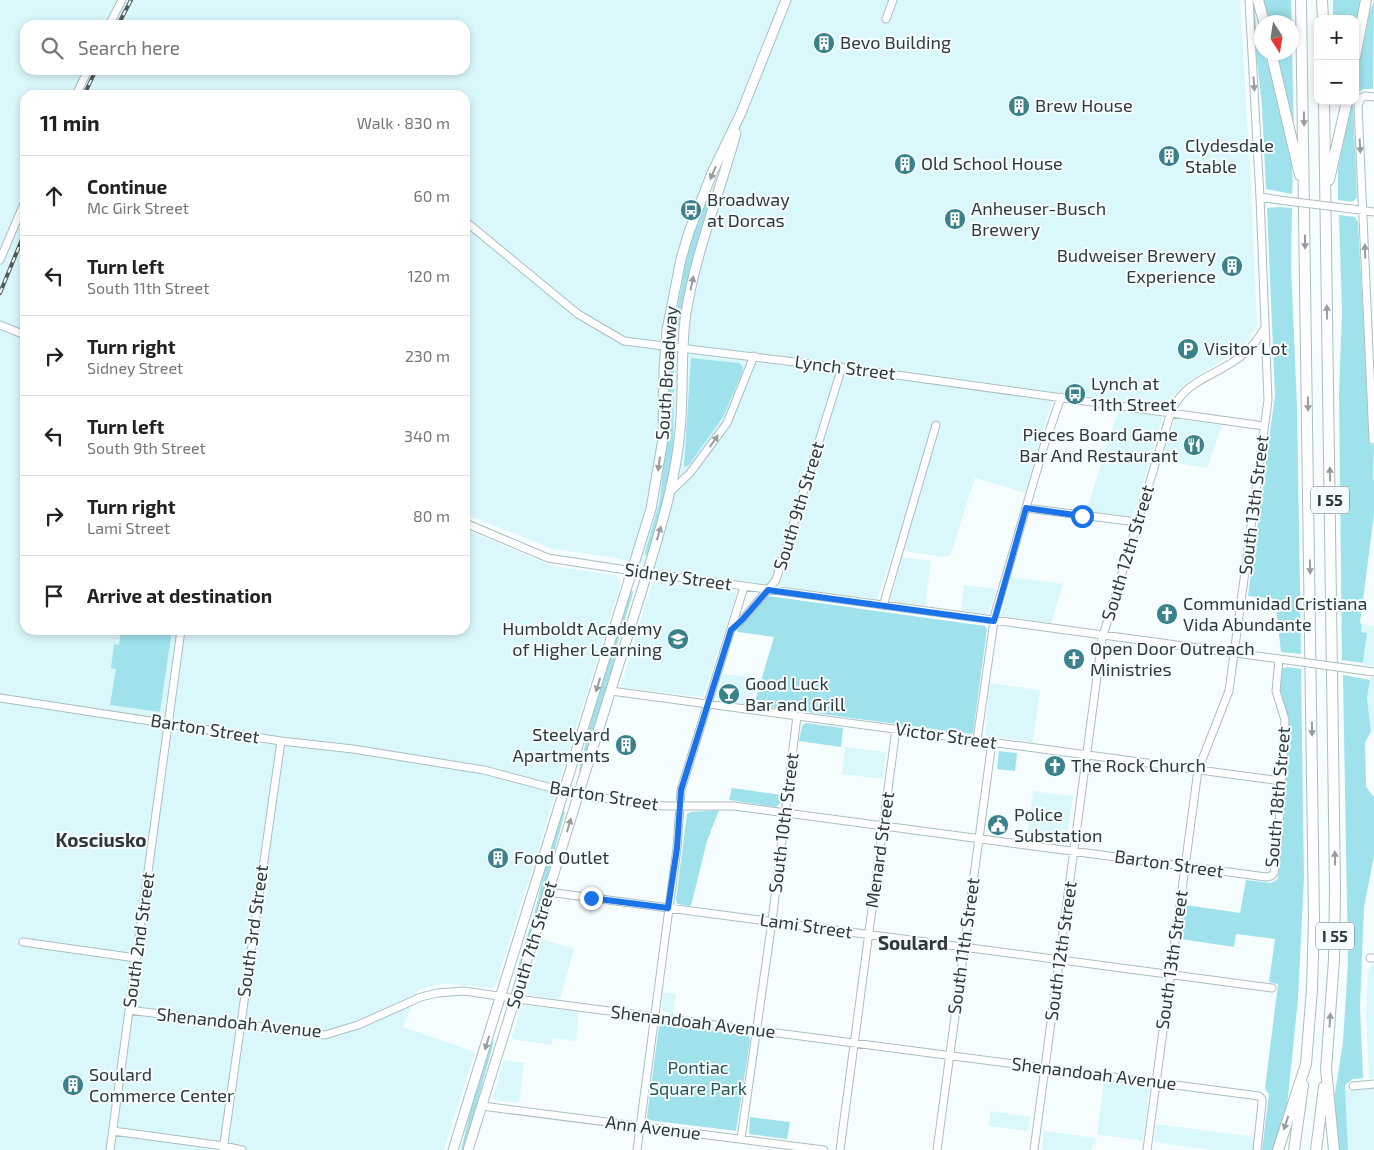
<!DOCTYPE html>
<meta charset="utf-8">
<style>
:root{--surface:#fff;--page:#f2f2f2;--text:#222;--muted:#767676;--line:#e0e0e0}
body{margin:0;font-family:"Exo 2",sans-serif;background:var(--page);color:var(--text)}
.controls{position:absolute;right:15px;top:15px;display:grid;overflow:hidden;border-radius:10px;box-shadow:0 2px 8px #0003}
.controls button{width:45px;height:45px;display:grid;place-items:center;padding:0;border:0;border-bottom:1px solid var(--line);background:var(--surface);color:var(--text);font:25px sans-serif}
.compass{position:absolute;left:1254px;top:15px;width:45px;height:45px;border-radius:50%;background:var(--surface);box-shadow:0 2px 8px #0003;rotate:168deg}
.stop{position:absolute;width:15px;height:15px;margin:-11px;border:4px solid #1a73e8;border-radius:50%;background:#fff}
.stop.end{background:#1a73e8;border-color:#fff;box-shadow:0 1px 5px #0008}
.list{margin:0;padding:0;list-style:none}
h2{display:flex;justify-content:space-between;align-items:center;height:65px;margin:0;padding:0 20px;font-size:21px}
h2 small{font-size:16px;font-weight:400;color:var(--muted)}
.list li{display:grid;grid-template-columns:32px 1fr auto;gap:15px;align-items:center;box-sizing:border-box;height:80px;padding:0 20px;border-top:1px solid var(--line)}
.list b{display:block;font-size:19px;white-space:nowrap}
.list p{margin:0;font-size:16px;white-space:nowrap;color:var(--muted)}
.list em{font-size:16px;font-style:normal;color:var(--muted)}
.icon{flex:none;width:28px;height:28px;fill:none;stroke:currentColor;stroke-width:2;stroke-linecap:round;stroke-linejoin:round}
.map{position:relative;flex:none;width:1374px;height:1150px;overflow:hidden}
.search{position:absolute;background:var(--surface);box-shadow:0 2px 8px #0003;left:20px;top:20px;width:450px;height:55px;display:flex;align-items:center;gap:12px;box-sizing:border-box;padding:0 18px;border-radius:15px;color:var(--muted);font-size:19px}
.panel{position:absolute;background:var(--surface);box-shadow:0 2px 8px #0003;left:20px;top:90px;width:450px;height:545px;border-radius:15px}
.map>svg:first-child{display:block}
.built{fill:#daf8fc;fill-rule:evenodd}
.green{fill:#9fe2ec}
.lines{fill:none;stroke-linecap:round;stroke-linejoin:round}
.minor-casing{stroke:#abbec1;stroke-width:9}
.major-casing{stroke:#abbec1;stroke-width:11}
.highway-casing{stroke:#abbec1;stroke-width:12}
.minor{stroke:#fff;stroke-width:7}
.major{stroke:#fff;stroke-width:9}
.highway{stroke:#fff;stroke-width:10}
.rail-casing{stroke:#525a5b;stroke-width:4}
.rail{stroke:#f5fdfe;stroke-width:2;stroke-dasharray:5.5;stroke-linecap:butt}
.minor-bridge-casing{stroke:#abbec1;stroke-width:9;stroke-linecap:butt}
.minor-bridge{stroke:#fff;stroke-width:7}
.oneway{fill:#989c9c}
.route{stroke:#1a73e8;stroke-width:6}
.labels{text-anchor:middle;stroke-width:4;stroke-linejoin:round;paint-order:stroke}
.shield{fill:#f5fdfe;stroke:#6b7374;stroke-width:1}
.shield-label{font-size:16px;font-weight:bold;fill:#303839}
.poi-label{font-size:18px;fill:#303839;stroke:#f5fdfe;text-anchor:start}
.street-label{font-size:18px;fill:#303839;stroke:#f5fdfe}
.park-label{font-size:18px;fill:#28565c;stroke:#f5fdfe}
.neighbourhood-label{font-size:19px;font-weight:bold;fill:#303839;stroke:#f5fdfe}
</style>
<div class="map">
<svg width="1374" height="1150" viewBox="0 0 1374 1150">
<rect width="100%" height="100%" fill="#f5fdfe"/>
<!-- built -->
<path class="built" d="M0 0H1240L1251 186 1257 327 1241 349 1192 379 1180 388 1166 406 1057 392 1051 404 1025 493 975 478 950 556 944 557 904 551 895 545 877 599 666 571 616 558 553 549 465 514V95H25V630H465V529L552 566 613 575 617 576 620 581V586L496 984 494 987 490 988 452 984H440L418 990 403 1027 475 1052 444 1150H0ZM25 25H465V70H25Z
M1123 410 1159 416 1162 419 1134 514 1128 517 1088 512 1087 509 1118 411Z
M1175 419 1222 425 1207 468 1161 460Z
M902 557 931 561 925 606 893 601 890 600Z
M1011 577 1063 584 1051 623 1001 616Z
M654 582 736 592V596L703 697 625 688 621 686 651 586Z
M964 585 996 589 989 613 985 614 961 611Z
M1362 624 1374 626V666L1363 665 1367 633 1361 632Z
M723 674 758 678 750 705 717 700 716 695Z
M1371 677H1374V730L1371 732 1367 698Z
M990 683 1040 690 1033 742 987 736 985 734Z
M845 747 886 752 883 779 842 774Z
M1033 791 1073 796 1066 843 1027 839Z
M542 939 574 949 560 999 528 995 526 992Z
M1370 965H1374V1078H1369L1366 1015 1368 974Z
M663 992 676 994 673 1014 662 1011Z
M522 1005 579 1012 576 1041 553 1038 552 1045 511 1039Z
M504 1060 524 1063 519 1103 495 1100 493 1098Z
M1104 1082 1148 1087 1149 1089 1143 1141 1097 1134Z
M1374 1088V1150H1348L1345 1090Z
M991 1111 1030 1117 1028 1131 989 1126Z
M1156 1124 1255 1137 1253 1150H1212L1154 1142Z
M1044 1131 1096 1138 1095 1145H1092V1150H1042Z"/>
<!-- green -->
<path class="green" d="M1261 0H1291L1294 134 1274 53 1292 52V22H1267Z
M1333 0H1362L1355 30V19H1333Z
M1253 1 1255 9 1256 30 1262 52 1263 53C1280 92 1296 151 1292 194L1266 189 1262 106 1253 24Z
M1374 2 1373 89H1363L1355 95V77L1371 8Z
M1352 101H1353L1357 198 1352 202 1338 200V169Z
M709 192 714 194 695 250 681 323 680 325 677 326 675 322 688 250 691 236Z
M1279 207 1292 208 1291 266 1297 407 1301 654 1281 652 1275 599 1248 596 1275 395 1267 208Z
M1339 215 1355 217 1358 222 1370 440 1371 445H1374L1373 479 1374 480V514L1360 623 1362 624 1361 632 1367 633 1363 663 1342 660 1339 394 1342 311Z
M691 358 739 363 743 367 742 373 723 417 689 465 684 467Z
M673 367 674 371 673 458 664 503 648 555 646 556 645 553 660 500 667 433 668 370 669 368Z
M632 590 633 593 617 645 611 675 580 772 579 770 595 704 630 592Z
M768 596 985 626 987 629 973 733 971 734 754 705 774 637 738 632 737 630Z
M121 630H172L160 712 110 705 116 669 111 668 114 644 119 645Z
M1287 667 1301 669 1304 878 1298 999 1288 1097 1286 1111 1274 1150H1262L1269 1094 1265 1089 1278 984 1269 982 1275 939 1236 934 1234 947 1181 939 1185 905 1240 913 1246 880 1271 883 1278 879 1282 842 1288 717 1280 692 1281 669Z
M1343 675 1370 680 1367 698 1371 732 1365 742 1366 787 1374 797V856L1364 907 1360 1007 1363 1078 1353 1079 1345 1085 1348 1150H1336L1335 1093 1343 1042 1348 962Z
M805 723 843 728 841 747 799 741 802 726Z
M999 751 1017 753 1015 771 997 769Z
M732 788 782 795 781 802 776 807 729 800Z
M719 810 707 841 691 906 677 904 676 899 687 814 691 812Z
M563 811 565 812 544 889 518 977H515L537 903 546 864Z
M663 1023 749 1036 750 1041 736 1131 648 1120 647 1116 659 1026Z
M494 1041 464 1150H461L472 1104 492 1042Z
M750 1117 790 1122 787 1139 749 1134Z"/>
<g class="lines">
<!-- minor casing -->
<g class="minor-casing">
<path id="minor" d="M886 19 893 0
M109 25 122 0
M76 95 88 70
M1374 97 1365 96 1361 98 1358 106 1373 440H1374
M1260 197 1279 200
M1352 209 1374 212
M465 221 578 314 624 341 868 371 1264 426
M0 260 25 201
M0 325 25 335
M671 491 690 473 727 423 754 356
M1026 508 1137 522
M465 523 548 558 633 571 1287 660
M883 606 936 425
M731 629 743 619 776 580 842 367
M1359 670 1374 672
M611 691 1281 781
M0 698 281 741 353 749 484 770 578 795 664 806H734L1266 877 1271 876 1274 873 1278 841 1285 720 1276 691 1279 659
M977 740 995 614 1044 446 1061 397
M548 892 1272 988
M23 942 136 958
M1370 958H1374
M129 1010 325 1035 358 1025 421 997 437 993 464 991 525 1000 1259 1096 1262 1099V1103L1257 1150
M1353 1086 1374 1084
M482 1106 824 1150
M113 1131 224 1146 242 1150
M741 1139 772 921 797 716
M110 1150 181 630
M223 1150 281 741
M637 1150 677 848 681 790 744 587
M840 1150 896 729
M937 1150 992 742
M1034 1150 1102 639 1171 412C1186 377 1220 376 1245 353 1253 346 1259 338 1264 329
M1147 1150 1198 770 1229 691 1268 400 1260 197 1249 0"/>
</g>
<!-- major casing -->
<g class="major-casing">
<path id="major" d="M453 1150 651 509 663 439 664 370 667 330 681 259 689 232 712 173 741 113 786 0
M468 1150 650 564C663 520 676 477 680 430 684 391 680 352 686 313 696 251 720 192 736 133"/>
</g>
<!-- highway casing -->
<g class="highway-casing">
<path id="highway" d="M1258 0 1264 22
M1322 0 1323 19
M1271 52 1300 175
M1355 57 1366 0
M1324 101 1335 888 1334 960 1326 1069 1334 1150
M1329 180 1347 101
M1278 1150 1306 1064 1312 989 1314 919 1301 0
M1294 1150 1303 1085
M1316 1150 1324 1087"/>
</g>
<!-- minor -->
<use href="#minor" class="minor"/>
<!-- major -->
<use href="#major" class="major"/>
<!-- highway -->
<use href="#highway" class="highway"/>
<!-- rail casing -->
<g class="rail-casing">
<path id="rail" d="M118 25 131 0
M84 95 96 70
M0 293 25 232"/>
</g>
<!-- rail -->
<use href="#rail" class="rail"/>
<!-- minor-bridge casing -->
<g class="minor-bridge-casing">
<path id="minor-bridge" d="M1279 200 1352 209
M1287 660 1359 670"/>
</g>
<!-- minor-bridge -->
<use href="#minor-bridge" class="minor-bridge"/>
</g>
<!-- one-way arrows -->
<defs><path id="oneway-solid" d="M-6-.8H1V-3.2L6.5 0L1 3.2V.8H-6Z" transform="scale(1.25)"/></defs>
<g class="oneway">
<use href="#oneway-solid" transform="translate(1254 84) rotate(86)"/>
<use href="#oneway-solid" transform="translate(1304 119) rotate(89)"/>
<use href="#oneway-solid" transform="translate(1360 146) rotate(87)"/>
<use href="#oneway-solid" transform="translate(713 173) rotate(113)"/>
<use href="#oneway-solid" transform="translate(1305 242) rotate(89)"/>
<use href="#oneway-solid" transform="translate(1365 251) rotate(-92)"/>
<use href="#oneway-solid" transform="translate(692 283) rotate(-78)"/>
<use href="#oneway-solid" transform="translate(1327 312) rotate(-91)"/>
<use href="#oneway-solid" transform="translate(1308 404) rotate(89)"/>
<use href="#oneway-solid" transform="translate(714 441) rotate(-55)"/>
<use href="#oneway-solid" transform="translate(659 464) rotate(98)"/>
<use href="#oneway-solid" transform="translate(1330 474) rotate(-91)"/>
<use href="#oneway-solid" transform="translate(659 533) rotate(-73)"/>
<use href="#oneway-solid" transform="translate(1310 567) rotate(89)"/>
<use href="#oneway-solid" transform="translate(598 685) rotate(107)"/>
<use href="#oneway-solid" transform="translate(1312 729) rotate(89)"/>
<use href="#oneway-solid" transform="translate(569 825) rotate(-73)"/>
<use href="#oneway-solid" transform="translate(1335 858) rotate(-91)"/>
<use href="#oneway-solid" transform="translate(1330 1020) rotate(-86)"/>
<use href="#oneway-solid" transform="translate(487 1043) rotate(107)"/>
<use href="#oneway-solid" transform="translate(1286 1123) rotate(108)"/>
</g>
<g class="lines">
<!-- route -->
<path class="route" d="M591 898 668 908 677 848 681 790 731 630 743 619 768 590 994 621 1026 508 1082 516"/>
</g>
<!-- icons -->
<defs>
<g id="building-disc" transform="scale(1.125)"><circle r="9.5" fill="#3a818b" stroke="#f5fdfe"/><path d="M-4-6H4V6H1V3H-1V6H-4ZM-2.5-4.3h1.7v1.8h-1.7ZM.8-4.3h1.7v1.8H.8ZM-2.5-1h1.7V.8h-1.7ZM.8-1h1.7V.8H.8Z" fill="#fff"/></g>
<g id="bus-disc" transform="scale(1.125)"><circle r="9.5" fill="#3a818b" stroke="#f5fdfe"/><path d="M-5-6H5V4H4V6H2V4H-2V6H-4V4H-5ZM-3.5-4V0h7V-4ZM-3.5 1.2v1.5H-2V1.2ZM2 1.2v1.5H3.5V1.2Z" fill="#fff"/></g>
<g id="parking-disc" transform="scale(1.125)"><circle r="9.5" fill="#3a818b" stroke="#f5fdfe"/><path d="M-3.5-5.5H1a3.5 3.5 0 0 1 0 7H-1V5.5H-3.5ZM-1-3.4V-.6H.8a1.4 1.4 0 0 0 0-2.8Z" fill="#fff"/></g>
<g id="restaurant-disc" transform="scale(1.125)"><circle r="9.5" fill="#3a818b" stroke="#f5fdfe"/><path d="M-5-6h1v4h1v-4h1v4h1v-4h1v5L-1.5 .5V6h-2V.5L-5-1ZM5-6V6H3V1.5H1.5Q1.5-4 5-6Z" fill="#fff"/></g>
<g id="church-disc" transform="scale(1.125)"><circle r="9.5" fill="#3a818b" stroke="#f5fdfe"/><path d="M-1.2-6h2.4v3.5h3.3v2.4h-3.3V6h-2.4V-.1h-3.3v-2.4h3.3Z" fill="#fff"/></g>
<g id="school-disc" transform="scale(1.125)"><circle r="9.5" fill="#3a818b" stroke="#f5fdfe"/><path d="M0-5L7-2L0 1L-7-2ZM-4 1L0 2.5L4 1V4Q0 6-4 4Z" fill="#fff"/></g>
<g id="bar-disc" transform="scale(1.125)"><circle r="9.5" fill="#3a818b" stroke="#f5fdfe"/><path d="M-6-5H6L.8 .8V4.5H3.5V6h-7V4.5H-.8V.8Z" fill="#fff"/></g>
<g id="civic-disc" transform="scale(1.125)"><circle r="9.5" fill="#3a818b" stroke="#f5fdfe"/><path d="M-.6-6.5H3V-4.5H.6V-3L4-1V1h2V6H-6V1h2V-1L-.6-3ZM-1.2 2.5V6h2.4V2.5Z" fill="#fff"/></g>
</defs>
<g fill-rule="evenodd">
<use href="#building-disc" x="824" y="43"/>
<use href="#building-disc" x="1019" y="106"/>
<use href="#building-disc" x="1169" y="156"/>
<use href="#building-disc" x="905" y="164"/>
<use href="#bus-disc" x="691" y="210"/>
<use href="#building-disc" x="955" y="219"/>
<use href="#building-disc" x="1232" y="266"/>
<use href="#parking-disc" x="1188" y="349"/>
<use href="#bus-disc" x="1075" y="394"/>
<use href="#restaurant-disc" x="1194" y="445"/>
<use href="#church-disc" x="1167" y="614"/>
<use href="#school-disc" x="678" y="639"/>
<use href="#church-disc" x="1074" y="659"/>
<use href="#bar-disc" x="729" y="694"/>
<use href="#building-disc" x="626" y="745"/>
<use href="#church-disc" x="1055" y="766"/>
<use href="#civic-disc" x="998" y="825"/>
<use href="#building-disc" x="498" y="858"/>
<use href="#building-disc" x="73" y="1085"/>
</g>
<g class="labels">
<!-- shield labels -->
<g class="shield">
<rect x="1311" y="486.5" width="38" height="27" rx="4"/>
<rect x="1316" y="922.5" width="38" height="27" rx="4"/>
</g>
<g class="shield-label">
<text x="1330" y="506">I 55</text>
<text x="1335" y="942">I 55</text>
</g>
<!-- poi labels -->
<g class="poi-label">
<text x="840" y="49">Bevo Building</text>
<text x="1035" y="112">Brew House</text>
<text x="1185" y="152">Clydesdale<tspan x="1185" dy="21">Stable</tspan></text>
<text x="921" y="170">Old School House</text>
<text x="707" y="206">Broadway<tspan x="707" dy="21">at Dorcas</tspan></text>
<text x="971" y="215">Anheuser-Busch<tspan x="971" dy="21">Brewery</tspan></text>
<text x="1216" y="262" text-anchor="end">Budweiser Brewery<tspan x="1216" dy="21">Experience</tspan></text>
<text x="1204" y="355">Visitor Lot</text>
<text x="1091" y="390">Lynch at<tspan x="1091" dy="21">11th Street</tspan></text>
<text x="1178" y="441" text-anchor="end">Pieces Board Game<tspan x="1178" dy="21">Bar And Restaurant</tspan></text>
<text x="1183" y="610">Communidad Cristiana<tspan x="1183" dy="21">Vida Abundante</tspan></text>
<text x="662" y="635" text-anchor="end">Humboldt Academy<tspan x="662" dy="21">of Higher Learning</tspan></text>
<text x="1090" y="655">Open Door Outreach<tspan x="1090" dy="21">Ministries</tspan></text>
<text x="745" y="690">Good Luck<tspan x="745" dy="21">Bar and Grill</tspan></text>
<text x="610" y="741" text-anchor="end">Steelyard<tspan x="610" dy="21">Apartments</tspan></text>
<text x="1071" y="772">The Rock Church</text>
<text x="1014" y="821">Police<tspan x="1014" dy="21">Substation</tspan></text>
<text x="514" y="864">Food Outlet</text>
<text x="89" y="1081">Soulard<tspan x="89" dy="21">Commerce Center</tspan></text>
</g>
<!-- street labels -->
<g class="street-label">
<text transform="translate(845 368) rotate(7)" y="6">Lynch Street</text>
<text transform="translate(667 373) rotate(-86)" y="6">South Broadway</text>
<text transform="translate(1254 505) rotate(-83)" y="6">South 13th Street</text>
<text transform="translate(799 506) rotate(-73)" y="6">South 9th Street</text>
<text transform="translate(1128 553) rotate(-73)" y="6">South 12th Street</text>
<text transform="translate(678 577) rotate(8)" y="6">Sidney Street</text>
<text transform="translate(205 729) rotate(9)" y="6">Barton Street</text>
<text transform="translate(946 736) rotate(8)" y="6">Victor Street</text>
<text transform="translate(604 796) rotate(9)" y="6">Barton Street</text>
<text transform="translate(1278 797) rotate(-85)" y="6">South 18th Street</text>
<text transform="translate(784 823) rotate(-83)" y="6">South 10th Street</text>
<text transform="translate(880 850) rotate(-82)" y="6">Menard Street</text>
<text transform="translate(1169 864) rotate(8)" y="6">Barton Street</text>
<text transform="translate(806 926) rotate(8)" y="6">Lami Street</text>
<text transform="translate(253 931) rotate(-82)" y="6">South 3rd Street</text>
<text transform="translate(139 940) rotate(-82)" y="6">South 2nd Street</text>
<text transform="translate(532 945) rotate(-73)" y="6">South 7th Street</text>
<text transform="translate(964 946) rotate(-82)" y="6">South 11th Street</text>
<text transform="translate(1061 951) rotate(-82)" y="6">South 12th Street</text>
<text transform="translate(1172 960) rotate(-82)" y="6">South 13th Street</text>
<text transform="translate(693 1022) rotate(7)" y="6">Shenandoah Avenue</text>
<text transform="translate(239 1023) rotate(6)" y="6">Shenandoah Avenue</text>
<text transform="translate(1094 1074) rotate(7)" y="6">Shenandoah Avenue</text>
<text transform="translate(653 1128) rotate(7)" y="6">Ann Avenue</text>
</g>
<!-- park labels -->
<g class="park-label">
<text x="698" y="1074">Pontiac<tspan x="698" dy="21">Square Park</tspan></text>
</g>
<!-- neighbourhood labels -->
<g class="neighbourhood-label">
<text x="101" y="847">Kosciusko</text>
<text x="913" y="950">Soulard</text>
</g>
</g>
</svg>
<div class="controls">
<button>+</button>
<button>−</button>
</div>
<svg class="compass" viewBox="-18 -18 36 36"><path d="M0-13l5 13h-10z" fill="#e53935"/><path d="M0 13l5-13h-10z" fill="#767676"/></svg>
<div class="stop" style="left:1082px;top:516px"></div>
<div class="stop end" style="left:591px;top:898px"></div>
<div class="search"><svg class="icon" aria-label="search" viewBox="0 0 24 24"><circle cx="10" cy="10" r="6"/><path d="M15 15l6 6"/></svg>Search here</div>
<section class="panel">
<h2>11 min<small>Walk · 830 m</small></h2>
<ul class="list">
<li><svg class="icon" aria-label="ahead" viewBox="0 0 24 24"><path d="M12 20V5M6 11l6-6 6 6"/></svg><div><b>Continue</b><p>Mc Girk Street</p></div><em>60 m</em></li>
<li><svg class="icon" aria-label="left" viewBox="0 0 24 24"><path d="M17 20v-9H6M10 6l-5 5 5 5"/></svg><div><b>Turn left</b><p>South 11th Street</p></div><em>120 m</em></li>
<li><svg class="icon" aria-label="right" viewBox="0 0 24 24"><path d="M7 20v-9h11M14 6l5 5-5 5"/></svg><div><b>Turn right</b><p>Sidney Street</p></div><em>230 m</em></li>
<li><svg class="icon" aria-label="left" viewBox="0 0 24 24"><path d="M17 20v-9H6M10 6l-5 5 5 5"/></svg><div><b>Turn left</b><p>South 9th Street</p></div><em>340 m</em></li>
<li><svg class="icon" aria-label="right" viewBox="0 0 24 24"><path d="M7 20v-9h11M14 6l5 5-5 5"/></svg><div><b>Turn right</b><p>Lami Street</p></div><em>80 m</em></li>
<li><svg class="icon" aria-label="arrive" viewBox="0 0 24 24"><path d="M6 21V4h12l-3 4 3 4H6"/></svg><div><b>Arrive at destination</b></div></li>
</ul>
</section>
</div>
